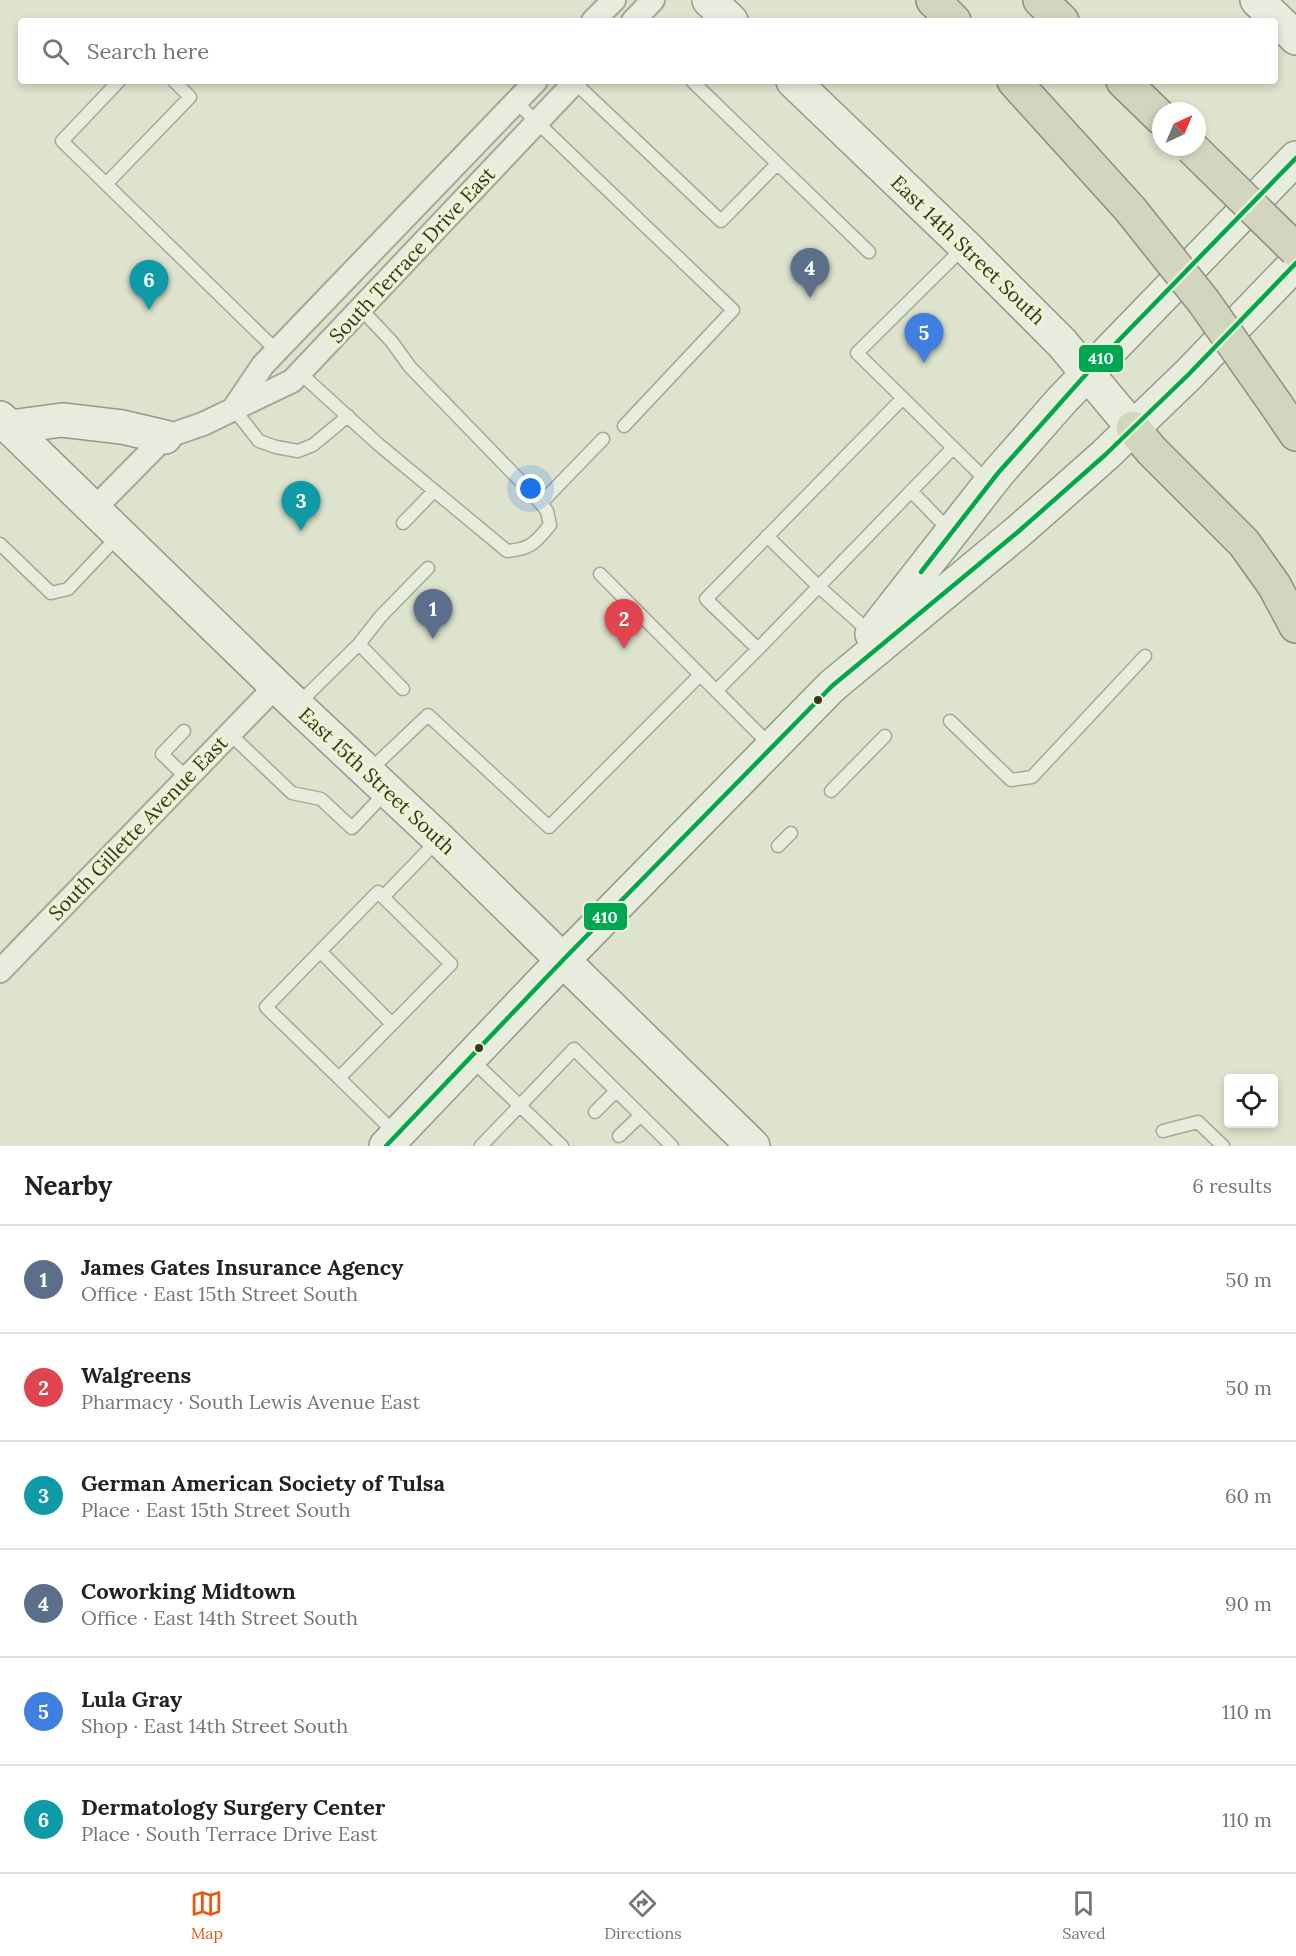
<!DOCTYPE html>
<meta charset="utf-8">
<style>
:root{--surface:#fff;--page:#f6f6f6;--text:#222;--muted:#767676;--line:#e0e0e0;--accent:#ea580c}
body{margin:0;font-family:Lora,serif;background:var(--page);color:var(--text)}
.controls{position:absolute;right:18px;bottom:18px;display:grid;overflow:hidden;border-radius:6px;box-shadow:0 3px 9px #0003}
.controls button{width:54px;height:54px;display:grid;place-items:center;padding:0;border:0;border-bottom:2px solid var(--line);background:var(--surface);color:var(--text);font:30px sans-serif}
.compass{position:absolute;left:1152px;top:102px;width:54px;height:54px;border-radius:50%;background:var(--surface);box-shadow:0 3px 9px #0003;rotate:44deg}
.you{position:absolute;left:531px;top:489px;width:21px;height:21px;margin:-15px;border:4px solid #fff;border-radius:50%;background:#1a73e8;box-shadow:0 0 0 9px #1a73e833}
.badge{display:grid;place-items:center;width:39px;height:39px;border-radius:50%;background:var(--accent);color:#fff;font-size:20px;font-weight:700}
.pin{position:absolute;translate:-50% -50px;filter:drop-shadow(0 2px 3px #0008)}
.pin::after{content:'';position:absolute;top:32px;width:21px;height:18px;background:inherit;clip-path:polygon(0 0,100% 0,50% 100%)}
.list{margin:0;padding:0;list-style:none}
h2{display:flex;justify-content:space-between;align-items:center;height:78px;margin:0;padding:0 24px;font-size:26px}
h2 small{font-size:20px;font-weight:400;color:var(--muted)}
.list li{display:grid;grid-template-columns:39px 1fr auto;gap:18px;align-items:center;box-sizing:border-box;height:108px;padding:0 24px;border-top:2px solid var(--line)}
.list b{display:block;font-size:22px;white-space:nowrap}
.list p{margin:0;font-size:20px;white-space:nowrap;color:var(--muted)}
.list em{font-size:20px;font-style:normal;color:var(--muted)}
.icon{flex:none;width:33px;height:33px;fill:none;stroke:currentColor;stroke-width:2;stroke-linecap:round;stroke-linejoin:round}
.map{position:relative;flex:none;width:1296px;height:1146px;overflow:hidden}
.search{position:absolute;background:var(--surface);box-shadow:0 3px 9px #0003;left:18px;right:18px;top:18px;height:66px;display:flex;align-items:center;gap:15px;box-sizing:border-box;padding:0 21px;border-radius:6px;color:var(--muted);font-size:22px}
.sheet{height:726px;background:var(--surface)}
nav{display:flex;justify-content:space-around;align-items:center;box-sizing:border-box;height:84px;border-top:2px solid var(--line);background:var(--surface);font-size:16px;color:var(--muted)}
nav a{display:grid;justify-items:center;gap:3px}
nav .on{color:var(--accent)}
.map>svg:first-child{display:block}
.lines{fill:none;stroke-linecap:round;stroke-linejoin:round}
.lane-casing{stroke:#a5a896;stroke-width:15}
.street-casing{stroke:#a5a896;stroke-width:26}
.secondary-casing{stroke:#959886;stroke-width:36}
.highway-casing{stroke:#8c8e7e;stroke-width:36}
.lane{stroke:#e8ecde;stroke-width:12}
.street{stroke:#e8ecde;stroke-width:22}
.secondary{stroke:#e8ecde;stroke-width:33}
.highway{stroke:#d3d6bf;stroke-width:33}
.highway-bridge-casing{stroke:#8c8e7e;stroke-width:36;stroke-linecap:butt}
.highway-bridge{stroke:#d3d6bf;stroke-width:33}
.bus-1-casing{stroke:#ecf4d4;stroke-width:9}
.bus-1{stroke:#00a651;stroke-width:4.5}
.bus-dot{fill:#37371f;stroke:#ecf4d4;stroke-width:2}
.labels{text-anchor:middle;stroke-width:6;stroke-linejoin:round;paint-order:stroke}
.street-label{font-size:20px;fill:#37371f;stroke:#ecf4d4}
.line-badge{stroke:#ecf4d4;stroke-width:2}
.badge-label{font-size:16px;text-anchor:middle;font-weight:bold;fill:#fff}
</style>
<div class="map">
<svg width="1296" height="1146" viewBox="0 0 1296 1146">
<rect width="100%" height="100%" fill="#dee3ce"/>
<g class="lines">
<!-- lane casing -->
<g class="lane-casing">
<path id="lane" d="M119 81 62 141 277 351
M573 81 721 221 777 164
M692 81 869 252
M516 102 733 310 624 426
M106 184 190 97 174 81
M965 246 857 353 989 483
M300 373 378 444 507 551C531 549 535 543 550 525L547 511 533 494 410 367 392 342 361 309
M903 398 706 599 758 649 953 448
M233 408 259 441 276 447 298 451 313 445 348 416
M911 491 950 531
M541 503 603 439
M403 523 434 491
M767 536 818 586 872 634
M0 544 51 593 68 589 119 535
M600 574 770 745
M359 644 381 616 428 568
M716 691 758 649
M298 704 359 644 403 689
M950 721 1011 780 1032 777 1145 656
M184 731 162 754 187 778
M230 734 292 793 321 799 352 828 387 791
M368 772 428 715 549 827 700 675
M831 791 885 736
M778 846 791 833
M378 892 451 964 339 1078 266 1007Z
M383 897 438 840
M320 951 392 1024
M471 1059 562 1146
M339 1078 396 1134
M595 1112 616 1091
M1163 1131 1198 1122 1223 1146
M619 1136 641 1115
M481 1146 574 1049 672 1146"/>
</g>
<!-- street casing -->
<g class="street-casing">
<path id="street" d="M593 21 614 0
M633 21 653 0
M234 408 263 365 536 81
M93 510 165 437 203 424 292 381 576 81
M0 971 276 686"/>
</g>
<!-- secondary casing -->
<g class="secondary-casing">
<path id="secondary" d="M709 0 731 21
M1257 0 1296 38
M793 81 965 246 1062 343 1133 428
M0 418 276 686 439 839 753 1146
M10 427 62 420 122 427 165 437
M872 634 998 473 1062 400 1296 158
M386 1146 563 960 832 686 1019 531 1105 455 1188 375 1296 263"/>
</g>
<!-- highway casing -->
<g class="highway-casing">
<path id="highway" d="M933 0 954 21
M1040 0 1062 21
M1014 81 1130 209
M1123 81 1161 118
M1277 406 1296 434
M1133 428 1151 450 1244 543 1274 585 1296 626"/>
</g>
<!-- lane -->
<use href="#lane" class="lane"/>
<!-- street -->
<use href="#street" class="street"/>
<!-- secondary -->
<use href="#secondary" class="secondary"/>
<!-- highway -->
<use href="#highway" class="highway"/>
<!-- highway-bridge casing -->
<g class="highway-bridge-casing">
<path id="highway-bridge" d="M1192 148 1296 250
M1130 209 1204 302 1277 406"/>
</g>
<!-- highway-bridge -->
<use href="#highway-bridge" class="highway-bridge"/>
<!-- bus-1 casing -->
<g class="bus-1-casing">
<path id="bus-1" d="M921 572 998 473 1088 372 1296 158
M386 1146 563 960 832 686 1019 531 1105 455 1188 375 1296 263"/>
</g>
<!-- bus-1 -->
<use href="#bus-1" class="bus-1"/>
</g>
<!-- markers -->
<g class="bus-dot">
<circle cx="818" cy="700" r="5"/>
<circle cx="479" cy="1048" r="5"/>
</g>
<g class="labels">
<!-- street labels -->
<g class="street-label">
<text transform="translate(968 250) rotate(44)" y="7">East 14th Street South</text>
<text transform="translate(412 255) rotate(-47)" y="7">South Terrace Drive East</text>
<text transform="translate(377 781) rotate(43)" y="7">East 15th Street South</text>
<text transform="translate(138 828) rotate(-46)" y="7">South Gillette Avenue East</text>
</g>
</g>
<g class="line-badge">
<rect x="1078" y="344" width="46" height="29" rx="6" fill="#00a651"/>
<rect x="583" y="902" width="45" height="29" rx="6" fill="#00a651"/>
</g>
<g class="badge-label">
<text x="1101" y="364">410</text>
<text x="605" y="923">410</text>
</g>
</svg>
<div class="controls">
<button><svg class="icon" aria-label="locate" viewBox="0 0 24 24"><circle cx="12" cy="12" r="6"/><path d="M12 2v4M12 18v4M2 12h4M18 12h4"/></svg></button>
</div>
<svg class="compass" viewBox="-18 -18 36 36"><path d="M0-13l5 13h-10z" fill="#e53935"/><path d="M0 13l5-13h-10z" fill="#767676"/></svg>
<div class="you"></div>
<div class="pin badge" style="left:433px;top:639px;background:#5c6f8a">1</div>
<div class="pin badge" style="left:624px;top:649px;background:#e0444e">2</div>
<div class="pin badge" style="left:301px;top:531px;background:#0f9aa8">3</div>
<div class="pin badge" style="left:810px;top:298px;background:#5c6f8a">4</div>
<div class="pin badge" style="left:924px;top:363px;background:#3f7fe0">5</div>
<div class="pin badge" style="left:149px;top:310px;background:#0f9aa8">6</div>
<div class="search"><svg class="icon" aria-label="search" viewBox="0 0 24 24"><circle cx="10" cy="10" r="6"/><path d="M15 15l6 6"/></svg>Search here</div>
</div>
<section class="sheet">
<h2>Nearby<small>6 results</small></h2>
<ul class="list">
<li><span class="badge" style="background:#5c6f8a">1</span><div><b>James Gates Insurance Agency</b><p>Office · East 15th Street South</p></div><em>50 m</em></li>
<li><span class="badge" style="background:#e0444e">2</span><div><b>Walgreens</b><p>Pharmacy · South Lewis Avenue East</p></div><em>50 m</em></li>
<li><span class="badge" style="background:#0f9aa8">3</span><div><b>German American Society of Tulsa</b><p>Place · East 15th Street South</p></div><em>60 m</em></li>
<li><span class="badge" style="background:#5c6f8a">4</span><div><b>Coworking Midtown</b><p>Office · East 14th Street South</p></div><em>90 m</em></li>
<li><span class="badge" style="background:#3f7fe0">5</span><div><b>Lula Gray</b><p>Shop · East 14th Street South</p></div><em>110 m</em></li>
<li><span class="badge" style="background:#0f9aa8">6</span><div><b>Dermatology Surgery Center</b><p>Place · South Terrace Drive East</p></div><em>110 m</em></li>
</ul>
</section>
<nav>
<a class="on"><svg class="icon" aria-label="map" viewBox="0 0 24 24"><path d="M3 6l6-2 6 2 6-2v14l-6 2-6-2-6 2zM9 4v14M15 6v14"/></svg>Map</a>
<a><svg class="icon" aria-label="directions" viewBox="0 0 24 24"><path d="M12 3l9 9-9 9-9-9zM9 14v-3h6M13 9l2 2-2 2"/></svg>Directions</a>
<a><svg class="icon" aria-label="saved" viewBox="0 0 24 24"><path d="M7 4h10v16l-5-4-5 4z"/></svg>Saved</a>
</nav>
